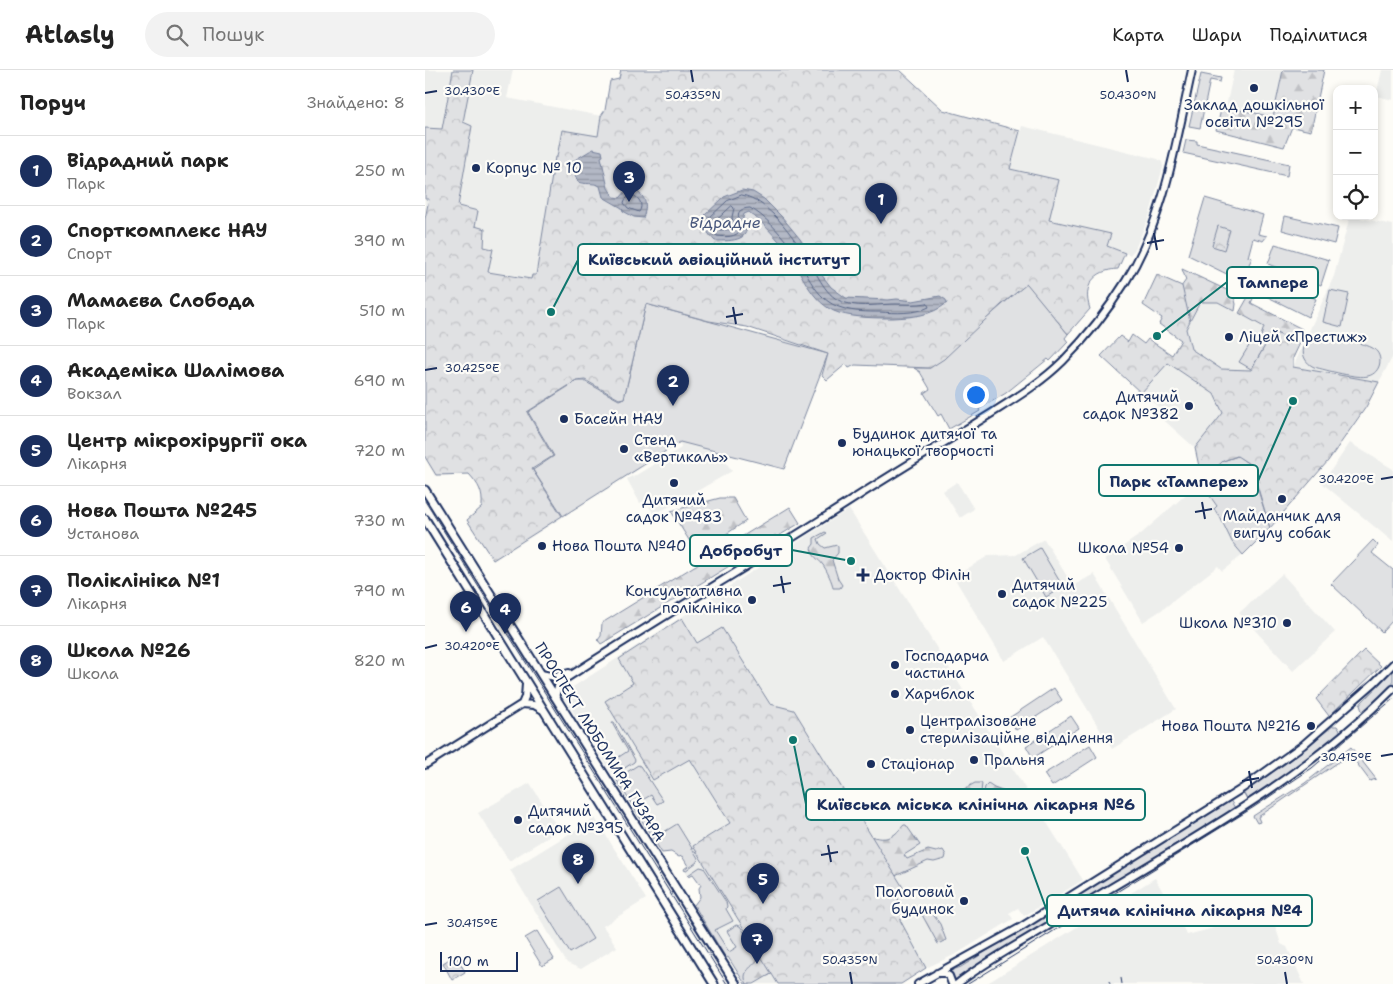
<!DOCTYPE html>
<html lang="uk">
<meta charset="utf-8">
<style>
:root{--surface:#fff;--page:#f2f2f2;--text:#222;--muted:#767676;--line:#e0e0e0;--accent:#1b2f5e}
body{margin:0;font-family:"Shantell Sans",sans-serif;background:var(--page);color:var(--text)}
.controls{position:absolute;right:15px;top:15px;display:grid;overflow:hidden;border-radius:10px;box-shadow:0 2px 8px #0003}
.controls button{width:45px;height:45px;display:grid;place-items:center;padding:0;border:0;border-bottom:1px solid var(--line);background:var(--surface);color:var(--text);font:25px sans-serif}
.scale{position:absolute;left:15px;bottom:12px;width:78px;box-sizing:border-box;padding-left:5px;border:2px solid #1b2f5e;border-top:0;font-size:14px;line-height:18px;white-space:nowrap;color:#1b2f5e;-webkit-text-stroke:4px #fdfcf7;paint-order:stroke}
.you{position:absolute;left:550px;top:324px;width:18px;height:18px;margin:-12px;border:4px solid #fff;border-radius:50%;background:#1a73e8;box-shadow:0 0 0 8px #1a73e833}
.badge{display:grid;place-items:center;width:32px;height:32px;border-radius:50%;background:var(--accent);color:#fff;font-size:16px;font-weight:700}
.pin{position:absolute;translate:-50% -41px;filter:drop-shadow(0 1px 2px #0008)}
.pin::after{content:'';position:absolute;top:26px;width:18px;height:15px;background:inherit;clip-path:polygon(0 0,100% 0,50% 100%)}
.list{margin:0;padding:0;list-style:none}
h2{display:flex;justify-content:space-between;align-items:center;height:65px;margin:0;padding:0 20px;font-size:21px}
h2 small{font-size:16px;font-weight:400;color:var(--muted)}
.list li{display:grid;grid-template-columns:32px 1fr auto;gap:15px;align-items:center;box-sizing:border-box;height:70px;padding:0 20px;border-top:1px solid var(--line)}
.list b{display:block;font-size:19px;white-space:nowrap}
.list p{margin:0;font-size:16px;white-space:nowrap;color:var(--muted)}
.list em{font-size:16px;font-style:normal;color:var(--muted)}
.icon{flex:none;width:28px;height:28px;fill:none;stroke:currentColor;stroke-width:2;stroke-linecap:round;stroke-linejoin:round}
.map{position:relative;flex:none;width:968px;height:914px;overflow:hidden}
header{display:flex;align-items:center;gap:30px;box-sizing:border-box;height:70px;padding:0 25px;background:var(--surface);border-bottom:1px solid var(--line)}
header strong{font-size:24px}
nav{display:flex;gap:28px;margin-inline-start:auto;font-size:18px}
.search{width:350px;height:45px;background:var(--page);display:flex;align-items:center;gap:12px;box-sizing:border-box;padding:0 18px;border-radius:28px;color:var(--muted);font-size:19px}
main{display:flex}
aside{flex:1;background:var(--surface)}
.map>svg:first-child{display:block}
.built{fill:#edeeec}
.grass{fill:#e0e1e3;stroke:#7e88a0}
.forest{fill:url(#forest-firs);stroke:#7e88a0}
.park{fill:url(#park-crowns);stroke:#7e88a0}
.water{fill:url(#water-rules);stroke:#76819c}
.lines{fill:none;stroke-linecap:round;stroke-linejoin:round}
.shore{stroke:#586687;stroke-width:1}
.secondary-casing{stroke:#1b2f5e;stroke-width:10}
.primary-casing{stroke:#1b2f5e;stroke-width:11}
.secondary{stroke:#fdfcf7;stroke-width:6}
.primary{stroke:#fdfcf7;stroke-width:7}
.tram{stroke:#1b2f5e;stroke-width:1}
.rail{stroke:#1b2f5e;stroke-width:1;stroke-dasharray:8 4;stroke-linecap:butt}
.ticks{fill:none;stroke:#1b2f5e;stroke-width:2}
.poi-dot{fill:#1b2f5e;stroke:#fdfcf7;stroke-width:2}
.labels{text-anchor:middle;stroke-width:4.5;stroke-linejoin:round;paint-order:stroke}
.poi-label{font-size:15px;fill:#1b2f5e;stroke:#fdfcf7;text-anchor:start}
.street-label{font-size:15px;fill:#1b2f5e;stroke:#fdfcf7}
.water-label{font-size:16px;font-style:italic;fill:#49587d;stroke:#fdfcf7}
.ticks-label{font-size:12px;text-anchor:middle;fill:#1b2f5e;stroke:#fdfcf7;stroke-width:4.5;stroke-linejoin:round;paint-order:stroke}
.leader{fill:none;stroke:#0f766e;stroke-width:2}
.callout-dot{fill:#0f766e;stroke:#fdfcf7;stroke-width:2}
.callout{fill:#fdfcf7;stroke:#0f766e;stroke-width:2}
.callout-label{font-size:16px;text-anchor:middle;font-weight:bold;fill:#1b2f5e}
</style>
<header>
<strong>Atlasly</strong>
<div class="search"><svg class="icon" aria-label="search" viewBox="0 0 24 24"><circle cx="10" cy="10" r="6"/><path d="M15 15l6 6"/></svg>Пошук</div>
<nav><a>Карта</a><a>Шари</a><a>Поділитися</a></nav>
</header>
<main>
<aside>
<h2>Поруч<small>Знайдено: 8</small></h2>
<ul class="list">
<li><span class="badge">1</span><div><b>Відрадний парк</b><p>Парк</p></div><em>250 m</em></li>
<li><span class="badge">2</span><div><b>Спорткомплекс НАУ</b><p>Спорт</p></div><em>390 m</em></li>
<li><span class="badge">3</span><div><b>Мамаєва Слобода</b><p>Парк</p></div><em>510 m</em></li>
<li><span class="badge">4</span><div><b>Академіка Шалімова</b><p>Вокзал</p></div><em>690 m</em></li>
<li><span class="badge">5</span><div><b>Центр мікрохірургії ока</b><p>Лікарня</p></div><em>720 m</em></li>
<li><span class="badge">6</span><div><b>Нова Пошта №245</b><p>Установа</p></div><em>730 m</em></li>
<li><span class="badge">7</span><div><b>Поліклініка №1</b><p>Лікарня</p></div><em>790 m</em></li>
<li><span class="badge">8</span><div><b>Школа №26</b><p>Школа</p></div><em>820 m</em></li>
</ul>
</aside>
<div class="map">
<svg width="968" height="914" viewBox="0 0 968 914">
<defs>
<pattern id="forest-firs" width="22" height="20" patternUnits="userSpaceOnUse" patternTransform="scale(1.25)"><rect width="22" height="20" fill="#e0e1e3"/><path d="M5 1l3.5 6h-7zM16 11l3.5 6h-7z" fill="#c0c1c5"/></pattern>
<pattern id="park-crowns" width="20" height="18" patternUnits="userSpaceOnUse" patternTransform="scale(1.25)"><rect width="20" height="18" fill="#e0e1e3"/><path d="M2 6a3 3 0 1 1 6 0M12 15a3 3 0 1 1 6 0" fill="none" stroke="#c0c1c5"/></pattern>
<pattern id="water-rules" width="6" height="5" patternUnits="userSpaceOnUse" patternTransform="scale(1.25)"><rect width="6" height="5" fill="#b3b8c5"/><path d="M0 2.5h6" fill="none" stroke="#9196a3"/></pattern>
</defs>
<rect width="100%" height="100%" fill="#fdfcf7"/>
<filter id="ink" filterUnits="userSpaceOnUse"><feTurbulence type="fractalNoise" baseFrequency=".02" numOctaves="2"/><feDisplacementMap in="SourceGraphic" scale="10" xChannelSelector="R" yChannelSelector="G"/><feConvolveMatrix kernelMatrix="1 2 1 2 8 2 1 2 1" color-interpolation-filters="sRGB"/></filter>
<g filter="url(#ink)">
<!-- built -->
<path class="built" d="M0 0H88L82 28 176 46 173 66 137 61 132 87 221 234 365 272 403 284 359 399 294 382 307 401 246 436 228 444 221 430 215 433 202 409 207 406 210 411 208 407 256 378 255 373 68 491 41 450 56 437 57 426 53 414 44 405 10 406 0 388Z
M809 0H858L848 47 801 37Z
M957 0H968V30L951 26Z
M597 56 733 89 737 92 738 97 724 147 710 179 705 185 682 176 686 165 623 150 634 110 585 99Z
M925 146 968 155V286L954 312 868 297 909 206Z
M775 232H793L848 262 826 300 796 299 766 279 761 259Z
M743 292 789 324 799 343 770 378 732 344 736 339 716 323Z
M925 373 968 399V472L897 413Z
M532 412 549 439 535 448 518 421Z
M775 412 793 436 789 440 795 447 807 472 818 485 797 501 793 496 738 539 718 552 680 489 716 464Z
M424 439 658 810 599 846 593 838 584 843 588 849 533 883 501 898 476 914H320L303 887 301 888 269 835 275 827 274 818 276 815 268 804 264 806 259 799 263 796 257 786 254 787 246 782 237 783 137 624Z
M619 469 648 516 669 504 751 639 687 679 618 567 579 591 530 509 532 505 563 486 591 485Z
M857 504 910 562 868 601 814 543Z
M105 713 134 760 84 791 53 743Z
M170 748 221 829 178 856 192 877 156 899 142 893 85 800Z
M730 808 762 865 846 843 856 874 862 877 879 914H561Z"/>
<!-- grass -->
<path class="grass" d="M776 4 796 8 795 12 785 10 775 58 764 56Z
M761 70 772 71V74L864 94 862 106 758 83Z
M780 128 838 145 833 164 842 166 838 171 828 168 823 187 827 188 816 211 763 185Z
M860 146 913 158 909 174 857 160Z
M850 174 904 190 896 215 843 194Z
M837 207 891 229 883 247 831 221Z
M602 213 643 264 640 268 643 272 625 291 623 289 581 323 554 339 555 341 524 359 516 344 513 346 499 323 505 319 495 302 489 298H505Z
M905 220 924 224 917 257 898 252Z
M221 234 403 284 359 399 255 372 138 446 108 400 129 386 103 342 152 311H159L194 330 199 328Z
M830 266 842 273 826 299 814 292Z
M895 266C907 269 940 272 949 279 959 286 956 303 943 306 933 309 901 300 889 297 872 289 876 267 895 266Z
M813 386 825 395 845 458 818 485 807 472 795 447 789 439 792 436 775 412 798 391Z
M948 470 953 475 947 483 968 500V550L957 562 906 514Z
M615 478 638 517 621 527 598 488Z
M968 600V617L941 642 937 641 935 635 937 632Z
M629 618 637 630 591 660 584 648Z
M646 646 654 658 608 688 601 676Z
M187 653H189L210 690 209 692 195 701 191 700 186 692 203 681Z
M908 656H912L916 662 884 689 823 731 818 722 860 694Z
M665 675 672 687 627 716 619 704Z
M926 677 951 709 945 711 924 683 920 686 922 690 920 691 918 689 833 747 835 752 832 753 828 746 880 713Z
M213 695 215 696 238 731 232 734 226 725 214 732 234 765 252 754 273 788 272 792 260 801 259 799 263 796 257 786 254 787 246 782 237 783 191 709Z
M805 730 810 738 529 913 522 902 536 897Z
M275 797 279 798 301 832 302 836 301 839 308 851 290 860 304 882 312 877 302 861 311 855 315 856 346 904 343 906 340 904 326 914H320L303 887 301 888 269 835 275 827 274 818 276 815 268 804 264 806 263 805Z
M136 817 168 869 145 883 113 831Z
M112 861 129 889 117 896 100 868Z"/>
<!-- forest -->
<path class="forest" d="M858 0H899L886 61 867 57 859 77 791 60 797 36 848 47Z
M757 199 808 223 811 234 810 241 793 232H775L765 251H759L756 217 761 210Z
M826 222 830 224 826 233 877 259 873 272 848 262 842 273 835 269 839 257 814 243Z
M295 428H308L321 451 272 483 246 441Z
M365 437 375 453 176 574 173 570 176 566 177 553Z
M400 462 402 463 393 469 395 474 400 478 412 475 413 477V483L407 490 413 509 417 515 415 518H408C408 513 401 499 398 495 392 487 389 489 386 478L389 474V468Z
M550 713H557L556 723 558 726 560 717 563 714 569 718 580 722V726L576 730 570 729 551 736 547 729 538 735 533 732 539 719Z
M479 755H481L495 775 479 785 482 789 503 780 511 782 518 780 521 785 520 789 509 792 503 791 466 808 471 845 470 914H451L346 904 329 914H322C314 899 332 897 335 884L442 765C451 768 462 771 470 764 474 761 475 758 479 755Z
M502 836 515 854 521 870 513 874 495 841Z"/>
<!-- park -->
<path class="park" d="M28 0H48L38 52 47 56 33 136 53 141 50 156 60 159 59 177 68 179 63 202 106 209 107 205H111L130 87H132L137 60 173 66 176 46 180 40 185 11 194 9 196 0H475L518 40 595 61 585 99 634 110 624 150 686 164 682 176 700 183 693 199C669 200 657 216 665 239L643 264 602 214 576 235 519 289 505 298 430 295 424 298 421 294 402 310 397 305 403 284 322 257 284 251 221 234 199 328 194 329 160 310 151 311 102 342 128 386 107 399 137 446 68 490 42 450 57 437C58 422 54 415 44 404L11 405 0 387V149L4 129H0V58L17 59Z
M793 156 805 160 799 180 787 176Z
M732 205 757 216 765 251 761 259 766 279 796 299 826 300 848 262 875 273 868 288V297L954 312 941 337 903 391 845 458 826 395 812 386 798 391 781 407 775 401 770 378 798 343 789 324 743 293 716 323 676 286 695 266 703 272 707 265 719 274 723 269 747 285 756 270 734 254 737 248 718 235Z
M257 548 272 573 297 558 345 634 369 640 479 819 471 825 482 845 475 850 501 898 476 914H353L268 776 305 753 265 689 228 710 180 631 208 613 194 589Z
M939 580 956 596 904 646 891 629Z
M31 885 40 902 27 910 18 893Z"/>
<!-- water -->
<path class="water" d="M168 79 177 81 178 86 176 87 183 118 189 127 195 128 203 119H207C221 125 223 134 218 148L209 147 198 141 197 138 178 127 175 116C168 112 161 115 153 112L147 98 148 91Z
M317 120 328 122 339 129 357 147 375 169 391 192 396 204 406 217 421 228 463 230 472 229 488 231 515 226 521 230 522 233C506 246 487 247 468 248 451 248 431 248 414 243 385 234 376 199 359 177 349 165 337 152 324 142L319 144 318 148C330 171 307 171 290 171 283 164 278 157 279 146L299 127Z"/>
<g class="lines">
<!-- shore -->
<path class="shore" d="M206 125C214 126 219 135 214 142L203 138 199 133 200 130Z
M317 125C331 128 339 136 349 145 362 158 372 173 382 188 393 204 400 228 421 233 437 238 455 234 471 234 482 234 491 235 502 233L504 237C491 244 469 243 455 242 442 242 429 242 417 238 389 231 379 195 364 175 354 162 340 146 325 138 307 139 315 149 316 159 312 168 300 167 292 166L284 154V148L302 131Z
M307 136 309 138 307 147 309 158 295 160 291 151Z"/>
<!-- secondary casing -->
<g class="secondary-casing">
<path id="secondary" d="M116 604 130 607 144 603
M130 627 134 613C232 549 334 490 433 426 477 398 522 371 567 343 592 327 617 312 638 291 662 267 683 240 701 211 740 148 751 72 767 0
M97 634 109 635 116 639
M0 695 97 634 100 627 101 614
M512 903H519L524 906 527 914
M493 914 596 857 818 718 878 675 950 612 968 594
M532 914C561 891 596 873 628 853 744 781 871 717 968 619"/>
</g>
<!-- primary casing -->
<g class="primary-casing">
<path id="primary" d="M0 420 311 914
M0 449 289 914"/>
</g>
<!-- secondary -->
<use href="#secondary" class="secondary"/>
<!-- primary -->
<use href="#primary" class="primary"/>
<!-- tram -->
<path class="tram" d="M0 431 302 914
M543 914 829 737 887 698 968 629"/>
<!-- rail -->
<path class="rail" d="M696 908 697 914
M684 911 685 914"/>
</g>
</g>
<!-- ticks -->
<path class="ticks" d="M266 0 268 12M701 0 703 12M0 23 12 21M729 163 732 180M722 173 739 170M308 237 311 254M301 247 318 244M0 300 12 298M956 409 968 407M777 432 780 449M770 442 787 439M356 506 359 523M348 516 366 513M0 578 12 575M956 686 968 684M824 701 827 718M817 711 834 708M403 775 406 792M396 785 413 782M0 855 12 853M425 902 427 914M860 902 862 914"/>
<!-- markers -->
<g class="poi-dot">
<circle cx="829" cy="18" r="5"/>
<circle cx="51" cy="98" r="5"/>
<circle cx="804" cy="267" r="5"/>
<circle cx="764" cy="336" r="5"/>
<circle cx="139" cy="349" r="5"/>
<circle cx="417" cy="373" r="5"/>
<circle cx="199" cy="379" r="5"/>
<circle cx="249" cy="413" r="5"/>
<circle cx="857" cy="429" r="5"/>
<circle cx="117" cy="476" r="5"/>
<circle cx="754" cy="478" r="5"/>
<path d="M435.5 497.5h5v5h5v5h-5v5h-5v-5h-5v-5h5z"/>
<circle cx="577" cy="524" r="5"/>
<circle cx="327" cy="530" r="5"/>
<circle cx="862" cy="553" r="5"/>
<circle cx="470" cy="595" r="5"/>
<circle cx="470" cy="624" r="5"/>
<circle cx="886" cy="656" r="5"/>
<circle cx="485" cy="660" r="5"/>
<circle cx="549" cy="690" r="5"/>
<circle cx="446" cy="694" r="5"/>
<circle cx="93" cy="750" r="5"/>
<circle cx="539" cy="831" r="5"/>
</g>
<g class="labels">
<!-- poi labels -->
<g class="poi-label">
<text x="829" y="40" text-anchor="middle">Заклад дошкільної<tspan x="829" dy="17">освіти №295</tspan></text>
<text x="61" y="103">Корпус № 10</text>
<text x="814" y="272">Ліцей «Престиж»</text>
<text x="754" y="332" text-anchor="end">Дитячий<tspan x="754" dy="17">садок №382</tspan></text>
<text x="149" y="354">Басейн НАУ</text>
<text x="427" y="369">Будинок дитячої та<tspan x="427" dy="17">юнацької творчості</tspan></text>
<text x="209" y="375">Стенд<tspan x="209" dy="17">«Вертикаль»</tspan></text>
<text x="249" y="435" text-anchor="middle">Дитячий<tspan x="249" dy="17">садок №483</tspan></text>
<text x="857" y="451" text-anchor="middle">Майданчик для<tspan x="857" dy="17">вигулу собак</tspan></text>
<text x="127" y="481">Нова Пошта №40</text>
<text x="744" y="483" text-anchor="end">Школа №54</text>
<text x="449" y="510">Доктор Філін</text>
<text x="587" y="520">Дитячий<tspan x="587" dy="17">садок №225</tspan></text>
<text x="317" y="526" text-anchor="end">Консультативна<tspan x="317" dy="17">поліклініка</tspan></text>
<text x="852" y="558" text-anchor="end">Школа №310</text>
<text x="480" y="591">Господарча<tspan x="480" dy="17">частина</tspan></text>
<text x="480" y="629">Харчблок</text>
<text x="495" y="656">Централізоване<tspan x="495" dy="17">стерилізаційне відділення</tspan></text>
<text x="876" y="661" text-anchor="end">Нова Пошта №216</text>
<text x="559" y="695">Пральня</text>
<text x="456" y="699">Стаціонар</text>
<text x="103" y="746">Дитячий<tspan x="103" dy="17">садок №395</tspan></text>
<text x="529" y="827" text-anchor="end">Пологовий<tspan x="529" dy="17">будинок</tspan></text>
</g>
<!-- street labels -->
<g class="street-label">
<text transform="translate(175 672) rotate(58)" y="5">ПРОСПЕКТ ЛЮБОМИРА ГУЗАРА</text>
</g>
<!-- water labels -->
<g class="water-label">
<text x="300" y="158">Відрадне</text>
</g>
</g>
<g class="ticks-label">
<text x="47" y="25">30.430°E</text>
<text x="268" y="29">50.435°N</text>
<text x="703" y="29">50.430°N</text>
<text x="47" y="302">30.425°E</text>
<text x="921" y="413">30.420°E</text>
<text x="47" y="580">30.420°E</text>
<text x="921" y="691">30.415°E</text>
<text x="47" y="857">30.415°E</text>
<text x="425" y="894">50.435°N</text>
<text x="860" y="894">50.430°N</text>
</g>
<!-- callouts -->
<path class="leader" d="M126 242L153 190M732 266L802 212M868 331L833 411M426 491L367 480M368 670L381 734M600 781L622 841"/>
<g class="callout-dot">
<circle cx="126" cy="242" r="5"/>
<circle cx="732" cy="266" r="5"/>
<circle cx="868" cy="331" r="5"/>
<circle cx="426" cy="491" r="5"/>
<circle cx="368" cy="670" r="5"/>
<circle cx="600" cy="781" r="5"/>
</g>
<g class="callout">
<rect x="153" y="174" width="282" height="31" rx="5"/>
<rect x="802" y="197" width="91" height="31" rx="5"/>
<rect x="674" y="395" width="159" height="31" rx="5"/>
<rect x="265" y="465" width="102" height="31" rx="5"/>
<rect x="381" y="719" width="339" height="31" rx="5"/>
<rect x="622" y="825" width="265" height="31" rx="5"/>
</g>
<g class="callout-label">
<text x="294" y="195">Київський авіаційний інститут</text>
<text x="848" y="218">Тампере</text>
<text x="754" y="417">Парк «Тампере»</text>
<text x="316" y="486">Добробут</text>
<text x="551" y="740">Київська міська клінічна лікарня №6</text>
<text x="755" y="846">Дитяча клінічна лікарня №4</text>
</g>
</svg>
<div class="controls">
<button>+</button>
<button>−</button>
<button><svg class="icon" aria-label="locate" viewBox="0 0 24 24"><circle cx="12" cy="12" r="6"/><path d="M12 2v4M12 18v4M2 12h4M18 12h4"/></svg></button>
</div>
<div class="scale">100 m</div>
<div class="you"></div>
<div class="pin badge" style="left:456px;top:154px">1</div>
<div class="pin badge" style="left:248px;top:336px">2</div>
<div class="pin badge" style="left:204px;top:132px">3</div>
<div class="pin badge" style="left:80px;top:564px">4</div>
<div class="pin badge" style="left:338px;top:834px">5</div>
<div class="pin badge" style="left:41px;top:562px">6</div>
<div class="pin badge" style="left:332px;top:894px">7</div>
<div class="pin badge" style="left:153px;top:814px">8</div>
</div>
</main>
